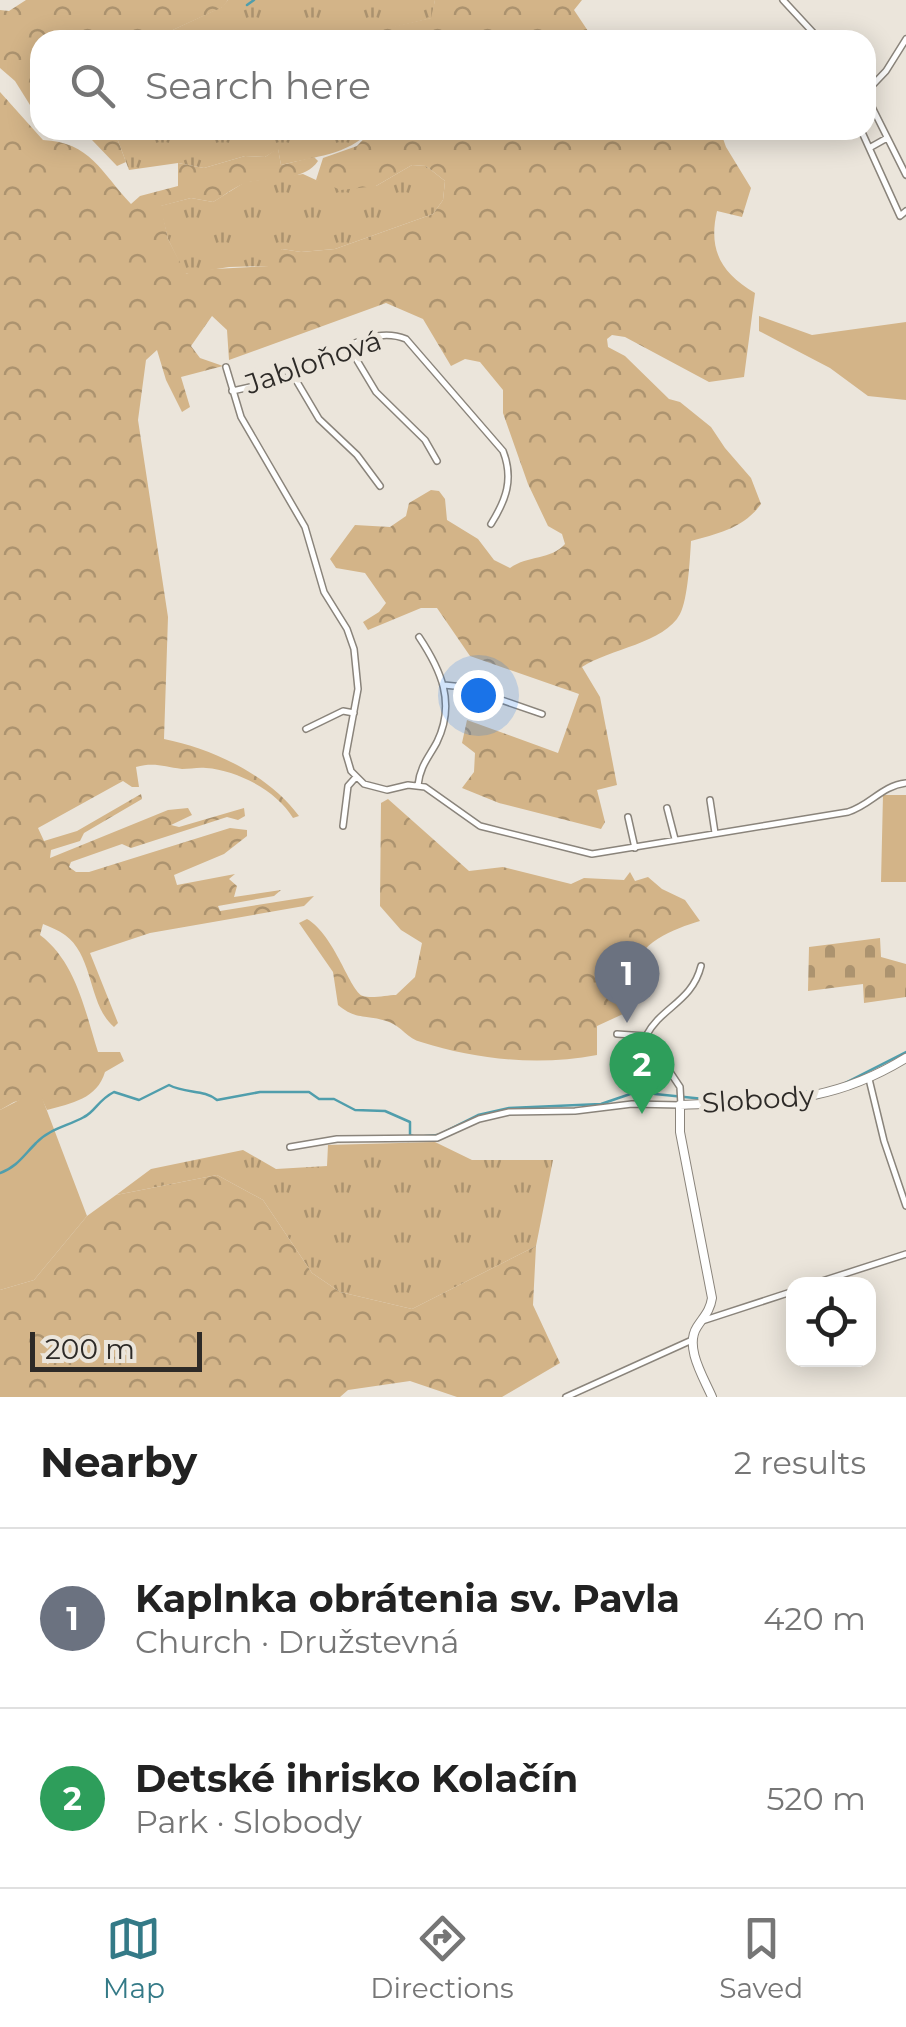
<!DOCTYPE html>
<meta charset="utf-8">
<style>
:root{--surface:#fff;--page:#f6f6f6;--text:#222;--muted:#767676;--line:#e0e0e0;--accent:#347a87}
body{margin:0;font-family:Montserrat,sans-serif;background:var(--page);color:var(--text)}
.controls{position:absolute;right:30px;bottom:30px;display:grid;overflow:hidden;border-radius:20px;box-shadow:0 5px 25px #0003}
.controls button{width:90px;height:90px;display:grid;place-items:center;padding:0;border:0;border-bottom:2px solid var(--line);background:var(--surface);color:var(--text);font:50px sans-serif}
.scale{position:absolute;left:30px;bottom:25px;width:172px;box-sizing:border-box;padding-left:10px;border:5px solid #2d2a27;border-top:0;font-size:28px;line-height:35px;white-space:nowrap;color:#2d2a27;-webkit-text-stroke:8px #ebe5db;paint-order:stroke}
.you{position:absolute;left:478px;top:695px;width:35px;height:35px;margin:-25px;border:8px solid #fff;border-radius:50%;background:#1a73e8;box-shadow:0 0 0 15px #1a73e833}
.badge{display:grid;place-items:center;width:65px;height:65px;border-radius:50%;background:var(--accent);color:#fff;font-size:32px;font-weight:700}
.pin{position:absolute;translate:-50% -82px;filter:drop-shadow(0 2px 5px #0008)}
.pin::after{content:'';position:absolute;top:52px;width:35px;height:30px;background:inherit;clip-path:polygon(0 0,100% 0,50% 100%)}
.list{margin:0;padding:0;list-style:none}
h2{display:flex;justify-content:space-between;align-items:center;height:130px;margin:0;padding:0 40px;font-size:42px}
h2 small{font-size:32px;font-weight:400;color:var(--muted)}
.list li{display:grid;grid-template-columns:65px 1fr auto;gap:30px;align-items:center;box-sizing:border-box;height:180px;padding:0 40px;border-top:2px solid var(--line)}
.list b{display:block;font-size:38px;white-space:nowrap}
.list p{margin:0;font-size:32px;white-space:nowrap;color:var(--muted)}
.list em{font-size:32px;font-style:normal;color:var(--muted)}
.icon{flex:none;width:55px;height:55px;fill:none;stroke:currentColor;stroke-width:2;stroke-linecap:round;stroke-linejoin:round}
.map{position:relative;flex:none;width:906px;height:1397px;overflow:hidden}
.search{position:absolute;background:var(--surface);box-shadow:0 5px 25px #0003;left:30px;right:30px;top:30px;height:110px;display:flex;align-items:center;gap:25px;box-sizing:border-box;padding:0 35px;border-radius:30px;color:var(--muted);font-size:38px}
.sheet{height:490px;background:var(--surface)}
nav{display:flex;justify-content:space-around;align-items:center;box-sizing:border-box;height:140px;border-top:2px solid var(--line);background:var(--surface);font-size:28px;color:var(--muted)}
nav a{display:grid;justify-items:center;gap:5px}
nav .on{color:var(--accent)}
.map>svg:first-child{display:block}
.grass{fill:url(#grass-tufts)}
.forest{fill:url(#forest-crowns)}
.cemetery{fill:url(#cemetery-stones)}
.green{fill:#d3b488}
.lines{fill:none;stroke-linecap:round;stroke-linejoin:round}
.stream{stroke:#509eac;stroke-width:2.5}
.street-casing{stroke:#8a847b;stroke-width:8}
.secondary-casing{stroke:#8a847b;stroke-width:10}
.street{stroke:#fff;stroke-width:5}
.secondary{stroke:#fff;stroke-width:8}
.labels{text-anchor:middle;stroke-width:10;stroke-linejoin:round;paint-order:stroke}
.street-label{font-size:28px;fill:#2d2a27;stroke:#ebe5db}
</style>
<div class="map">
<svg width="906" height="1397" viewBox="0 0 906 1397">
<defs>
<pattern id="grass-tufts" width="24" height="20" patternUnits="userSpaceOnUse" patternTransform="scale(2.5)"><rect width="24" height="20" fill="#d3b488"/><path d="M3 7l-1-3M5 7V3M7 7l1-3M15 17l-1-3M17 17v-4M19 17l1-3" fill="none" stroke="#ac936f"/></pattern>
<pattern id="forest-crowns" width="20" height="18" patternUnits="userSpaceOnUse" patternTransform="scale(2.5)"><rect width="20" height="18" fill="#d3b488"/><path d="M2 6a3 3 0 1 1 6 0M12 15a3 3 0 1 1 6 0" fill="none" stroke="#ac936f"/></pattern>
<pattern id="cemetery-stones" width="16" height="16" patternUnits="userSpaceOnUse" patternTransform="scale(2.5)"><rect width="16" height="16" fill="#d3b488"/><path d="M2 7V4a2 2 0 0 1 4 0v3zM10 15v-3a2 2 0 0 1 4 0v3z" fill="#ac936f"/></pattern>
</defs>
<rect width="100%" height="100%" fill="#ebe5db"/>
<!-- grass -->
<path class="grass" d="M228 0H435L432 18 341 40H151L222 7Z
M114 130H372C346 156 315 156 281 165L278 149 265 157 245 156 204 168 178 163 129 170Z
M412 165 426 166 445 181 443 200 433 214 335 249 301 252 282 249 270 266 229 267 185 274 168 239 160 206 191 198 213 202 245 182 303 174 316 180 376 186Z
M435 1142 472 1160H553L536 1246 412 1309 340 1292 312 1273 263 1200 217 1175 116 1195 151 1169 243 1150 276 1169 327 1166 328 1145Z"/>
<!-- forest -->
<path class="forest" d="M26 0H228L223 7 151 40H40V121L15 81 0 68V10L9 11Z
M435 0H582L574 10 594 40H335L431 18Z
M0 92 43 140C90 142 101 172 131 204L140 196 178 186V163L204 168 245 156 265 157 278 148 281 165 314 157 318 161C305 181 271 178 249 182 238 184 224 196 213 202L191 198 161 206 168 239 186 274 196 270 269 266 270 257 282 249 301 252 335 249 433 214 443 200 445 181 426 166 412 165 376 186 341 190 316 180 323 158 357 146 372 130H720L726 147 751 188 742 217 717 211C708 250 721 273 755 293L744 377 709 382 625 337 612 335 607 339 608 347 625 356 669 399 680 402 711 427 725 448 751 478 761 504C744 528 717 534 691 541 690 558 688 599 680 614 665 643 609 649 582 667L600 697 617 785 597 790 605 822 601 829 499 803 462 788 474 772 475 753 462 743 467 720 558 753 579 694 470 656 437 608H421L368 630 363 622 379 612 386 603 365 573 336 568 330 559 355 525 390 527 406 516 409 503 431 490 439 491 445 499 447 520 478 539 494 560 510 568C528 555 551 560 565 544L562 534 548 526 528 484 503 413V390L480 362 465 359 451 366 423 319 386 303 229 360 227 330 212 316 191 346 200 358 223 366 181 377 190 407 182 412 166 380 157 350 146 360 138 420 168 617 164 739C213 749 269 775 299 816L293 818C277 791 237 770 206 768 198 767 190 769 182 769 164 767 155 762 136 767L139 787H132L123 781 38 828 44 841 77 831 141 794 142 799 84 833 80 841 51 850 50 858 168 810 188 808 192 815 171 825 179 827 244 808 245 816 238 820 227 817 131 848 122 844 71 862 69 867 76 872H89L230 828 247 830V836L224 854 174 875 177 885 235 874 229 879 237 886 234 897 281 890 274 896 218 906 220 911 314 896 304 906 150 933 90 953 118 1023 114 1027C88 1005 94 956 65 935 58 930 50 927 43 924L40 935C76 962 85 1011 98 1052H120L124 1061 105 1072C97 1099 72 1103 47 1110L40 1095 14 1102 0 1110Z
M60 130H114L126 162 117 166 92 140Z
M388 799 469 871 503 867 571 884 584 878 624 880 630 872 635 881 648 877 662 889 685 900 700 921C674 929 633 943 635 977 636 991 640 994 634 1009L597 1026V1055C539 1066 478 1060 421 1042 408 1039 401 1026 389 1022 368 1014 357 1021 338 1005L333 972 299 923 307 919C335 935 350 992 363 996 372 999 387 995 396 995L415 977 422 943 401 930 380 906 381 803Z
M217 1175 263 1200 312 1273 340 1292 412 1309 536 1246 533 1305 560 1363 502 1397H457L410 1381 348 1390 340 1397H0V1290L34 1280 87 1216 116 1195Z"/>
<!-- cemetery -->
<path class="cemetery" d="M880 938 881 957 906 964V997L864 1003 863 984 808 991 809 947Z"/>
<!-- green -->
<path class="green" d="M759 316 812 335 906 322V400L868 396 830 368 759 331Z
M883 795H906V882H881Z
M29 1095H41L87 1216 34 1280 0 1290V1110Z"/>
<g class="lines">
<!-- stream -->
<path class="stream" d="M247 5 254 0
M845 1083 906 1052
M425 1136 438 1135 478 1115 509 1108 601 1104 642 1090 655 1094 704 1099 813 1091
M0 1173C17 1167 24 1155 36 1143 49 1129 68 1126 84 1117 95 1112 98 1100 114 1092L139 1100 169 1085C186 1094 204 1089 217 1100L260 1092H309L319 1099H334L355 1110 385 1111 410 1122V1135L413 1136"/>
<!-- street casing -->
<g class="street-casing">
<path id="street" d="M783 0 820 40
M866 92 886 71 906 39
M866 95 906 175
M861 130 900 216 906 211
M871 147 887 138
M349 347 376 392 425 440 437 461
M226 367 241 417 305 527 324 592 347 629 354 649 358 689 346 754 351 771 364 784 387 790 408 785 425 787 480 826 592 854 848 812C871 805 881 786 906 783
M293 375 319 419 357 455 380 486
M232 391C255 386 280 381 302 371 335 357 369 324 406 339L503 451C514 479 506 500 491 524
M444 685 464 687 542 714
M306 729 343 711 354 713
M418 785C420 766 429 757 437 742 456 703 441 670 419 637
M710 800 715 833
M667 808 675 839
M628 817 635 848
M343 826 348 786 356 777
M617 1034 646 1036 680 1087 681 1105
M646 1036C661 1007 692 1002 701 966
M869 1079 884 1141 906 1206
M290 1147 337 1139 437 1138 479 1119 509 1112 575 1111 632 1104 680 1105
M813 1284 906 1254
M702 1321 794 1291
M566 1397 692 1340"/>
</g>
<!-- secondary casing -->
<g class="secondary-casing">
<path id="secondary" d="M712 1397C704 1378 684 1347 697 1327 704 1316 710 1311 712 1298L680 1132V1105C769 1100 826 1107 906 1058"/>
</g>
<!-- street -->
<use href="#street" class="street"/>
<!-- secondary -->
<use href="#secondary" class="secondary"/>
</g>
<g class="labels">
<!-- street labels -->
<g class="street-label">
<text transform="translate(313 362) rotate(-19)" y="10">Jabloňová</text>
<text transform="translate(758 1099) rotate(-4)" y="10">Slobody</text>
</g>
</g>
</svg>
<div class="controls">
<button><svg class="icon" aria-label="locate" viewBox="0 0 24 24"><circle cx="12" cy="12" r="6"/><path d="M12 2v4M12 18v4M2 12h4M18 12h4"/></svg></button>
</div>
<div class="scale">200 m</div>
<div class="you"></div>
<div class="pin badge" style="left:627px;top:1023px;background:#6b7280">1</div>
<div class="pin badge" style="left:642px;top:1114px;background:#2e9e5b">2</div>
<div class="search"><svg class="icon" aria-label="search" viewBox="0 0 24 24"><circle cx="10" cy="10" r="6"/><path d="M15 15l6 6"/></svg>Search here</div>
</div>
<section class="sheet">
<h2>Nearby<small>2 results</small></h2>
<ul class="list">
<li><span class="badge" style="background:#6b7280">1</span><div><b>Kaplnka obrátenia sv. Pavla</b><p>Church · Družstevná</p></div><em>420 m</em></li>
<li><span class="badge" style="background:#2e9e5b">2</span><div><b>Detské ihrisko Kolačín</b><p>Park · Slobody</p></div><em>520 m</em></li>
</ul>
</section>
<nav>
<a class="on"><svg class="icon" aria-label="map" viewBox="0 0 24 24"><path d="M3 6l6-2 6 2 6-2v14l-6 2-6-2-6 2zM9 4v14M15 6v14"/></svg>Map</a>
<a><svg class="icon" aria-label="directions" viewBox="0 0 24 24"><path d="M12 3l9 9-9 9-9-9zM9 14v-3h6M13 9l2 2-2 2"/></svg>Directions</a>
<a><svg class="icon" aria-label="saved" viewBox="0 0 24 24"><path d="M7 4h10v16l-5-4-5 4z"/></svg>Saved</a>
</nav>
